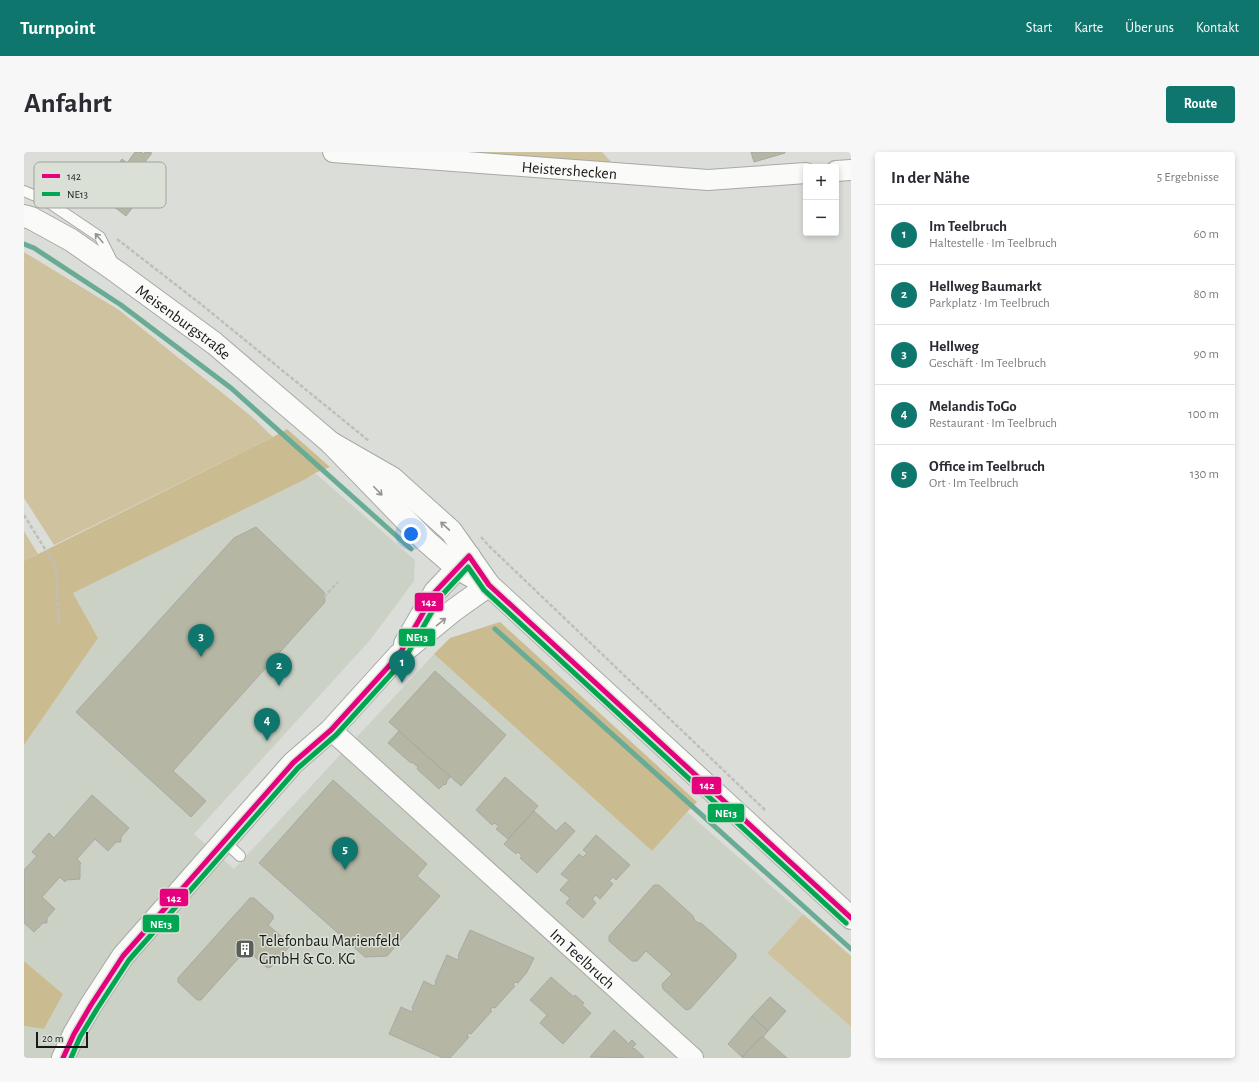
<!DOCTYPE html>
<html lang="de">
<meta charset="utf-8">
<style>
:root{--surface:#fff;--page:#f7f7f7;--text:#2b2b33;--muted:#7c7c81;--line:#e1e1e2;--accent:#0f766e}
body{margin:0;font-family:"Alegreya Sans",sans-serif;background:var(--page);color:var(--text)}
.controls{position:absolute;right:12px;top:12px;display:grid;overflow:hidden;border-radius:4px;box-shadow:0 2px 6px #0003}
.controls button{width:36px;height:36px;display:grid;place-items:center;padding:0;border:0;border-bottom:1px solid var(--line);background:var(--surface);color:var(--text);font:20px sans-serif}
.scale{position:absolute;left:12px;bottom:10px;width:52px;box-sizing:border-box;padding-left:4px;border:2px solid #181916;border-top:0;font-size:11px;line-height:14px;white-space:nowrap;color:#181916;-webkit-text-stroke:3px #dbe0d6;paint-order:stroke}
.you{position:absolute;left:387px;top:382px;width:14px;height:14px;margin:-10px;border:3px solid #fff;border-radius:50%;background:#1a73e8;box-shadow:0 0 0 6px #1a73e833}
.badge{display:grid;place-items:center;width:26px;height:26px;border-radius:50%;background:var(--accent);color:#fff;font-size:13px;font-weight:700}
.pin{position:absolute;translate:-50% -33px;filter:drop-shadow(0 1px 2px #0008)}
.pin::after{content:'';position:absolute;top:21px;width:14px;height:12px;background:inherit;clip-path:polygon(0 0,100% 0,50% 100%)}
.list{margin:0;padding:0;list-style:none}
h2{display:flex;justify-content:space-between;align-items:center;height:52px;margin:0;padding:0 16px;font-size:17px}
h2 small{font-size:13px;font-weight:400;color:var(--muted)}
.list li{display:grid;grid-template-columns:26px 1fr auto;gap:12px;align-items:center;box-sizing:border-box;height:60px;padding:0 16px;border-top:1px solid var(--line)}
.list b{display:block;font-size:15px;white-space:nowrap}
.list p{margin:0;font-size:13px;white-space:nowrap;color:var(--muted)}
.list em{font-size:13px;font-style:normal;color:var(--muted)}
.map{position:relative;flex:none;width:827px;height:906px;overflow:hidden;border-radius:4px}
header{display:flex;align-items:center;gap:24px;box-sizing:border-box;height:56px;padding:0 20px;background:var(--accent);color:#fff}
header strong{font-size:19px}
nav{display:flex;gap:22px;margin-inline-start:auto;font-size:14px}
.intro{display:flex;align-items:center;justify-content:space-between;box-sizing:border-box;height:96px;padding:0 24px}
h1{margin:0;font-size:28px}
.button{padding:10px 18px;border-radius:4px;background:var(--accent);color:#fff;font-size:14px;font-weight:700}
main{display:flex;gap:24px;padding:0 24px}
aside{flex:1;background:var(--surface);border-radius:4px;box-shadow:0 2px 6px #0003}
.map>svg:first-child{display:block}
.built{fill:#ccd1c6}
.green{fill:#cfc29e}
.forest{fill:#cabb90}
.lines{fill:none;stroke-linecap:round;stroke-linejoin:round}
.stream{stroke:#69ab94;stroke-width:5}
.building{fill:#b6b6a5;stroke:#a7a9a4}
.service-casing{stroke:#a6a9a4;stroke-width:12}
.minor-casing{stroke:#a6a9a4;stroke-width:22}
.tertiary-casing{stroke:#a6a9a4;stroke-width:24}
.secondary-casing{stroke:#a6a9a4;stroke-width:24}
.path{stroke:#bebfbd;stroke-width:2.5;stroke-dasharray:4 2;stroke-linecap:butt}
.service{stroke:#fafaf9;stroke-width:10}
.minor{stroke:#fafaf9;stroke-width:20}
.tertiary{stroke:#fafaf9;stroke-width:22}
.secondary{stroke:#fafaf9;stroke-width:22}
.bus-1-casing{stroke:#dbe0d6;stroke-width:8}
.bus-2-casing{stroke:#dbe0d6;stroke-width:8}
.bus-1{stroke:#e5007d;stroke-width:5}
.bus-2{stroke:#00a651;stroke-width:5}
.oneway{stroke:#949593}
.labels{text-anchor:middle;stroke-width:3;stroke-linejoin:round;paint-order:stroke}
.street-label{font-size:16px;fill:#181916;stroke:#dbe0d6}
.poi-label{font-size:16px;fill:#181916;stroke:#dbe0d6;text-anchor:start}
.key{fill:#dbe0d6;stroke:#a0a49c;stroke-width:1}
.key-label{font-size:11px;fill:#181916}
.line-badge{stroke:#dbe0d6;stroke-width:1.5}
.badge-label{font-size:11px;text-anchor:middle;font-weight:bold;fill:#fff}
</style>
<header>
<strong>Turnpoint</strong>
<nav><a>Start</a><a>Karte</a><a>Über uns</a><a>Kontakt</a></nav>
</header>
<div class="intro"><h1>Anfahrt</h1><a class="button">Route</a></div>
<main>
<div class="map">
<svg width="827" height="906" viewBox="0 0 827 906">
<rect width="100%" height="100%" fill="#dbded8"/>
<!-- built -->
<path class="built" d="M291 321 391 408 390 429 347 487 170 682 210 717 410 502 628 699 663 660 779 762 743 801 827 875V906H0V874L20 877 39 842 0 809V593L74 486 49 441 282 327Z"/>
<!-- green -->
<path class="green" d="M426 0H578L590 13Z
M0 100 95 158 227 264 249 285 30 393 0 346Z
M0 379 14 402 0 409Z
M779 762 827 804V875L743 801Z"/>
<!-- forest -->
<path class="forest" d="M263 277 306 315 291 321 282 327 49 441 74 486 0 593V409L249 285Z
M476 470 673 650 663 660 628 699 410 502 426 486Z
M0 809 39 842 20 877 0 874Z"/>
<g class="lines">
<!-- stream -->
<path class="stream" d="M0 92 10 96 97 153 207 236 387 397
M471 477 827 797"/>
</g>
<!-- building -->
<path class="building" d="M111 0H117L120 2 121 0 128 1 101 36 90 27 96 19 92 15 98 7 103 11Z
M727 0H761V1L730 10Z
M90 27 115 47 102 64 76 44Z
M232 375 300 440 301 450 149 619 182 649 167 665 52 560 210 386Z
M411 519 482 583 437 634 365 570Z
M375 579 426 625 422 630 423 631 421 633 420 632 415 637 393 617 394 615 388 610 387 611 364 591Z
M481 625 514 654 484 687 472 677 475 674 470 671 468 673 452 658Z
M309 628 403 712 393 724 416 744 363 804 341 805 235 711Z
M68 643 105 676 97 685V690H92L84 699 71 687 53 707 57 711 56 713V727L42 728 41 730 36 725 18 745 31 757 23 766V771H19L10 780 0 771V718L13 704 8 700 25 681 30 686Z
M510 659 532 679 541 670 551 679 513 721 496 706 498 704 494 700 492 702 480 692Z
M572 683 606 713 592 728 589 725 585 729 589 732 576 747 572 743 568 747 572 751 559 766 542 751 546 746 536 738 545 728 537 722 555 702 559 705 563 701 559 698Z
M630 733H635L669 764 670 767 674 771H677L712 802V806L666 857 662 858 639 837 638 832 648 822 622 799 613 809H608L585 789V784Z
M226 746H230L249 763V767L244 773 265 791V795L247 815 243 816 229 803 227 805 221 799 177 848H173L154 830V826Z
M446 778 510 806 503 820 494 831 491 830 489 833 491 834 471 856 468 855 466 859H468L447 882 444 881 443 885H445L426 906H419L365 882 377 855 388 860 389 856H388L400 829 410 834 412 831 411 830 423 803 434 808 435 805 434 804Z
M527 825 550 845 551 843 560 851 558 853 567 861 539 892 516 871 523 863 506 848Z
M746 845 762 859 744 879 728 864Z
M728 864 744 879 739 885 738 884 718 905 704 892Z
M590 878 603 890V891L604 892 608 888 612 892 608 896 609 897 610 896 620 905 618 906 566 905Z
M738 884 739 885 763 906H718Z"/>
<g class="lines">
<!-- service casing -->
<g class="service-casing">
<path id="service" d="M0 39 21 48 76 85 89 111
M200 689 216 704"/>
</g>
<!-- minor casing -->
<g class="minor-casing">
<g id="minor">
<path id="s1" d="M309 0 684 28 782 21"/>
<path d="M812 19 827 18"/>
<path id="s2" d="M307 578 669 906"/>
</g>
</g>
<!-- tertiary casing -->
<g class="tertiary-casing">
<path id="tertiary" d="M381 492 411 440 445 404
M39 906 50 882 67 853 99 804 269 611 307 578 375 503 430 458 465 433"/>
</g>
<!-- secondary casing -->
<g class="secondary-casing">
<g id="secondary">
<path id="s3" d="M0 64 7 66 47 88 93 120 190 191 307 291 402 389 433 416 460 431"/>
<path d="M307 291 368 326 427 379 465 433 827 766"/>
</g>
</g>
<!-- path -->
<path class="path" d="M93 87 178 153 345 289
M0 363 32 415 35 476
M457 385 465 394 741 658
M300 445 314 430"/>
<!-- service -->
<use href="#service" class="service"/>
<!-- minor -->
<use href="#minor" class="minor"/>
<!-- tertiary -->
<use href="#tertiary" class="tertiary"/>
<!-- secondary -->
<use href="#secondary" class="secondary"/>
<!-- bus-1 casing -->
<g class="bus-1-casing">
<path id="bus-1" d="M39 906 50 882 67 853 99 804 269 611 307 578 375 503 411 440 445 404 465 433 827 766"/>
</g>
<!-- bus-2 casing -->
<g class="bus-2-casing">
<path id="bus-2" d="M47 906 56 885 73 857 105 808 274 616 312 583 380 508 417 444 444 415 460 438 822 771"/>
</g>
<!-- bus-1 -->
<use href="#bus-1" class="bus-1"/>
<!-- bus-2 -->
<use href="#bus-2" class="bus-2"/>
</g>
<!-- one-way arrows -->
<defs><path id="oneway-shaft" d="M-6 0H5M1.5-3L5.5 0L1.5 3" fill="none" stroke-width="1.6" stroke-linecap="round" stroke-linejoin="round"/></defs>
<g class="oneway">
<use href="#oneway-shaft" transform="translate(75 86) rotate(-130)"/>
<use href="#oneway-shaft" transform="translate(354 339) rotate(46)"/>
<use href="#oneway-shaft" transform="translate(421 374) rotate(-137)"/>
<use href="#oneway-shaft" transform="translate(417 470) rotate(-39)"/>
</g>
<!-- icons -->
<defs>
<g id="building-square" transform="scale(1)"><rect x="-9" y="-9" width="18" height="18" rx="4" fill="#5c5e5a" stroke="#dbe0d6"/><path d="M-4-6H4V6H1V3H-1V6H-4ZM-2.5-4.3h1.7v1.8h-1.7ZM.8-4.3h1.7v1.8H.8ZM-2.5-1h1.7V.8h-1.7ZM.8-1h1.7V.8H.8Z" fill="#fff"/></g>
</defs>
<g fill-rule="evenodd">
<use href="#building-square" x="221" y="797"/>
</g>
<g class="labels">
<!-- street labels -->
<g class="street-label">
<text dy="6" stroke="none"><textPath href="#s1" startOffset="237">Heistershecken</textPath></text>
<text dy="6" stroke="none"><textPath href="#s3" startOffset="192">Meisenburgstraße</textPath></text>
<text dy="6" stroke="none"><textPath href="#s2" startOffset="340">Im Teelbruch</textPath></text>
</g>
<!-- poi labels -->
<g class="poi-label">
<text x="235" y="794">Telefonbau Marienfeld<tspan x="235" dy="18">GmbH &amp; Co. KG</tspan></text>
</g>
</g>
<!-- legend -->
<rect x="10" y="10" width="132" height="46" rx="6" class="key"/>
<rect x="18" y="22" width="18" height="4" fill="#e5007d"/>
<rect x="18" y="40" width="18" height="4" fill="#00a651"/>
<g class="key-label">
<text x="43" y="28">142</text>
<text x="43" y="46">NE13</text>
</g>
<g class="line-badge">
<rect x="390" y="440" width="30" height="20" rx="4" fill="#e5007d"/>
<rect x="374" y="476" width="38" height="19" rx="4" fill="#00a651"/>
<rect x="667" y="624" width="31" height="19" rx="4" fill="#e5007d"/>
<rect x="683" y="651" width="38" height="20" rx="4" fill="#00a651"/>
<rect x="135" y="736" width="30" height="19" rx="4" fill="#e5007d"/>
<rect x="118" y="762" width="38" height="19" rx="4" fill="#00a651"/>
</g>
<g class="badge-label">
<text x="405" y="454">142</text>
<text x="393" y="489">NE13</text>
<text x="683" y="637">142</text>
<text x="702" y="665">NE13</text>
<text x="150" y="750">142</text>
<text x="137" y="776">NE13</text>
</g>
</svg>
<div class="controls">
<button>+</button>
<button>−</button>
</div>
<div class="scale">20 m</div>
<div class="you"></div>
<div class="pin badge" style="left:378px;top:531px">1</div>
<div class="pin badge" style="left:255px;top:534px">2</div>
<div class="pin badge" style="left:177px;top:505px">3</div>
<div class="pin badge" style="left:243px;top:589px">4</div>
<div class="pin badge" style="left:321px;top:718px">5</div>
</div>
<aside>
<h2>In der Nähe<small>5 Ergebnisse</small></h2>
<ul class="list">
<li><span class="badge">1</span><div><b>Im Teelbruch</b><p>Haltestelle · Im Teelbruch</p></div><em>60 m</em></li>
<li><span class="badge">2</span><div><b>Hellweg Baumarkt</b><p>Parkplatz · Im Teelbruch</p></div><em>80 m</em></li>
<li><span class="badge">3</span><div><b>Hellweg</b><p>Geschäft · Im Teelbruch</p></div><em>90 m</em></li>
<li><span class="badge">4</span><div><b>Melandis ToGo</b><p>Restaurant · Im Teelbruch</p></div><em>100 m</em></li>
<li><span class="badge">5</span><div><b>Office im Teelbruch</b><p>Ort · Im Teelbruch</p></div><em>130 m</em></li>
</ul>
</aside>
</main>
